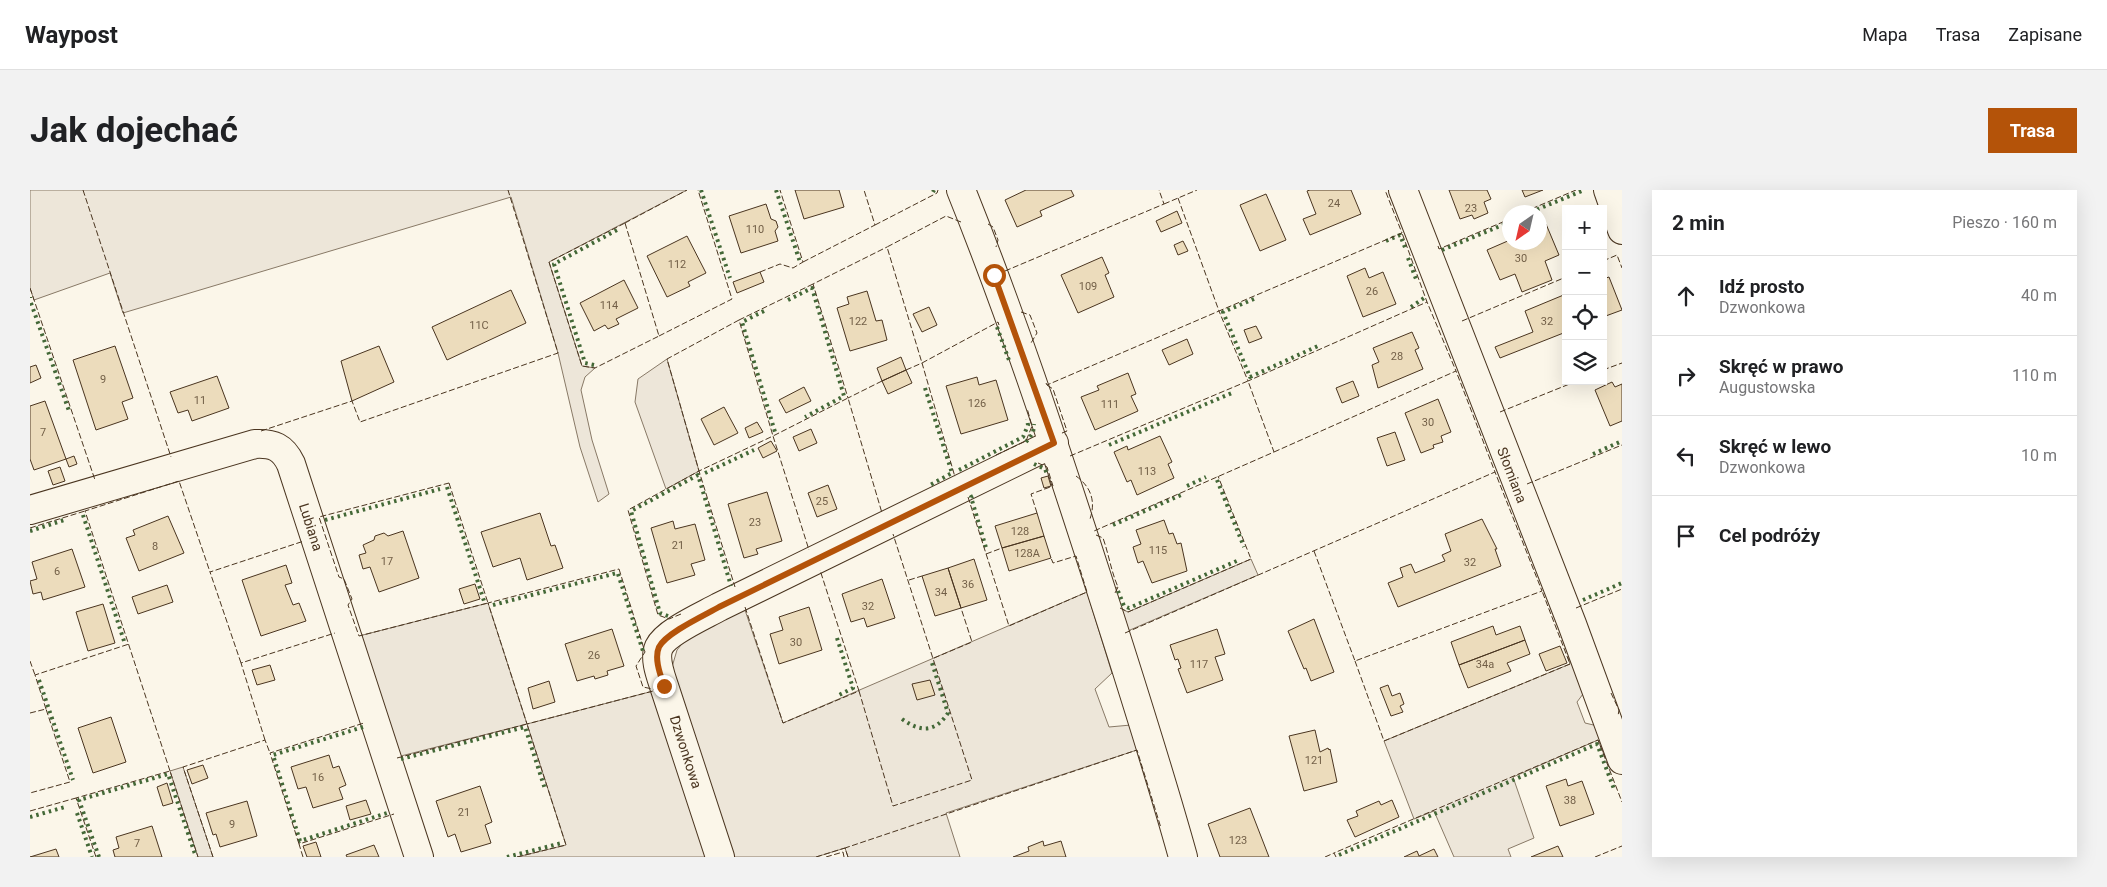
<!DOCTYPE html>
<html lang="pl">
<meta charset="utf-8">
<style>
:root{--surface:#fff;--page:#f2f2f2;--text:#202124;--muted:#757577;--line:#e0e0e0;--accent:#b45309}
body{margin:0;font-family:Roboto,sans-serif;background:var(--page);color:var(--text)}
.controls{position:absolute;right:15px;top:15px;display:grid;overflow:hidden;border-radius:0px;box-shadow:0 5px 20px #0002}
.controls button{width:45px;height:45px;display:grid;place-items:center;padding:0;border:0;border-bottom:1px solid var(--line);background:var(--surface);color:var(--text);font:25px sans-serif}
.compass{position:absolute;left:1472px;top:15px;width:45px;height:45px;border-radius:50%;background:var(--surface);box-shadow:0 5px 20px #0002;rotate:214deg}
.stop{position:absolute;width:15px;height:15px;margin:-11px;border:4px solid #b45309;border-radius:50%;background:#fff}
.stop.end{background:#b45309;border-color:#fff;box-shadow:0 1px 5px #0008}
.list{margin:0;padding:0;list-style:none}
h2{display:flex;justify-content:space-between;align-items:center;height:65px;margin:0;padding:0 20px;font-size:21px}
h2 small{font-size:16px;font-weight:400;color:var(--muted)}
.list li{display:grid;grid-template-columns:32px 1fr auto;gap:15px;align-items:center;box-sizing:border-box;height:80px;padding:0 20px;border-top:1px solid var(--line)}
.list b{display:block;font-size:19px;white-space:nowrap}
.list p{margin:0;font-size:16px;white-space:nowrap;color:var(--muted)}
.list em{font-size:16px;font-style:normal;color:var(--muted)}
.icon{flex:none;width:28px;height:28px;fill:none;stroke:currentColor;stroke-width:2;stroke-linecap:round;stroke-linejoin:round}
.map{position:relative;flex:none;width:1592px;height:667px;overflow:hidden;border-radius:0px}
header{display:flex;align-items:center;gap:30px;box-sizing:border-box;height:70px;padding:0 25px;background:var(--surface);border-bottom:1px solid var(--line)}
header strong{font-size:24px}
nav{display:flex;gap:28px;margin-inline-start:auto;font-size:18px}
.intro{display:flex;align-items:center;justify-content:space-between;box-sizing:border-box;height:120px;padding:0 30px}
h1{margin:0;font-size:35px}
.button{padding:12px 22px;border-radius:0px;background:var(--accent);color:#fff;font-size:18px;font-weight:700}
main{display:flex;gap:30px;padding:0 30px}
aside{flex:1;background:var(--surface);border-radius:0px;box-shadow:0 5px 20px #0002}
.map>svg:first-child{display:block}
.green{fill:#ede6d9;stroke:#887966}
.building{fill:#ecdcbc;stroke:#4a3520}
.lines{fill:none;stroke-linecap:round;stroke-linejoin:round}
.minor-casing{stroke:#4a3520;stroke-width:30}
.minor{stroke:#fbf6e9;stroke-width:28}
.hedge{stroke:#436837;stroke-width:4;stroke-dasharray:2.5 4;stroke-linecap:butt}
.fence{stroke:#4a3520;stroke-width:1;stroke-dasharray:6 2.5;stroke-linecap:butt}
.route{stroke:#b45309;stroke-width:6}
.labels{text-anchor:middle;stroke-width:4;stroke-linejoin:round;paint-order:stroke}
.number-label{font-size:11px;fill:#725f47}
.street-label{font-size:14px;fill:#4a3520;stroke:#fbf6e9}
</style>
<header>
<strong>Waypost</strong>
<nav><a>Mapa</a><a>Trasa</a><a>Zapisane</a></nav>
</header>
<div class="intro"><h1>Jak dojechać</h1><a class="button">Trasa</a></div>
<main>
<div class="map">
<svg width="1592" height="667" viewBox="0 0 1592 667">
<rect width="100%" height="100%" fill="#fbf6e9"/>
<!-- green -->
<path class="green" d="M0 0H657L519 72 552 176 565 178 555 187 551 200 562 250 579 304 568 312 550 257 528 163 481 7 93 123 80 83 4 110 0 98Z
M637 169 669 281 636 299 605 212 608 189Z
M1221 369 1228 385 1093 443 1081 400 1088 397 1085 402 1090 418 1098 422Z
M1057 402 1082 483 1065 499 1079 537 1101 535 1139 665 1107 560 916 623 930 667H818L815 658 786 667H698L642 477 647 460 655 450 714 417 753 533Z
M458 413 497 534 627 500 681 667H487L536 655 497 534 367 567 329 446Z
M1538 468H1548L1556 500 1547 512 1555 533 1572 537 1578 555 1575 567 1568 550 1483 587 1504 648 1478 659 1481 667H1424L1404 621 1384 629 1354 551 1540 474Z
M153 577 183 667H168L140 581Z"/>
<!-- building -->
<path class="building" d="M765 0H809L814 17 774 29Z
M1041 0 1044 6 1010 21 1012 26 987 37 975 10 996 0Z
M1280 0H1321L1331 24 1280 45 1273 29 1286 24 1277 1Z
M1419 0H1457L1461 9 1454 12 1458 23 1444 29 1442 25 1430 29Z
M1492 0H1513L1495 7Z
M1236 4 1256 50 1230 61 1210 15Z
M736 14 741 29 746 31 748 37 745 41 748 51 711 63 699 26Z
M1147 21 1152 33 1131 42 1126 31Z
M1516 34 1529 65 1515 71 1522 90 1492 102 1485 84 1470 90 1457 60 1480 50V52H1510V37Z
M657 46 676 83 658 92 660 96 637 107 617 66Z
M1153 51 1158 61 1148 65 1144 55Z
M1072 67 1079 83 1075 85 1084 107 1048 123 1031 85Z
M1335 78 1339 88 1353 82 1366 114 1333 127 1317 86Z
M730 82 734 92 707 103 703 92Z
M1579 87 1592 120 1573 127V89Z
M594 90 608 118 586 129 589 134 578 139 575 135 564 141 550 113Z
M481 100 496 133 417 170 402 137Z
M837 101 846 131 852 130 857 150 820 161 807 118 819 114 817 107Z
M1536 104V142L1470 168 1465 157 1503 142 1495 121Z
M899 117 907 135 892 142 883 124Z
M1226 136 1232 148 1219 153 1214 140Z
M1382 142 1389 158 1385 160 1393 179 1348 198 1342 175 1349 172 1343 158Z
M1157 149 1163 164 1139 175 1132 160Z
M85 156 103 208 92 212 98 229 66 240 43 170Z
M349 156 364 192 322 211 311 171Z
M871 167 876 180 852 191 847 178Z
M6 175 11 188 0 193V177Z
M876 180 882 193 858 204 852 191Z
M1098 183 1106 204 1101 206 1108 221 1065 240 1051 207 1069 200 1067 196Z
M187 186 199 218 162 231 158 220 148 223 140 202Z
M947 187 949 195 966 190 978 230 931 244 916 196Z
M1323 191 1329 206 1312 213 1306 198Z
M1582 192 1585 197 1592 194V231L1580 236 1565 200Z
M774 197 781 211 756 223 749 210Z
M1408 209 1421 242 1411 246 1413 252 1403 255 1404 258 1391 263 1375 223Z
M15 211 36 269 4 280 0 269V216Z
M694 217 708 243 684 255 671 229Z
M727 232 733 242 719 248 715 238Z
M781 239 787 253 769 261 763 247Z
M1365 242 1375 270 1357 276 1347 248Z
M1130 246 1142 272 1138 274 1144 288 1107 305 1101 290 1097 292 1084 262 1097 256 1098 260Z
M741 251 747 261 733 268 728 258Z
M44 266 47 274 39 277 36 269Z
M30 277 35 291 23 295 18 281Z
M1018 286 1021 296 1014 298 1011 288Z
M798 295 807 319 787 327 778 303Z
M737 302 752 351 726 359 728 364 714 368 698 314Z
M510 323 521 356 525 355 533 378 497 390 490 368 463 377 451 342Z
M1007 323 1014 346 972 358 965 336Z
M138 326 154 363 109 381 96 348 105 345 103 340Z
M1452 329 1467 359H1465L1471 376 1368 417 1358 393 1373 387 1370 378 1381 374 1385 383 1415 371 1412 365 1421 361 1415 344Z
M1134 330 1139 344 1143 343 1147 354 1151 353 1157 381 1122 393 1113 371 1108 373 1103 357 1111 354 1106 340Z
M643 331 645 339 665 334 675 370 661 374 665 385 637 393 621 338Z
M373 341 389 388 349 402 340 377 333 379 329 365 336 363 333 355 344 350 345 346 354 343 358 346Z
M1014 346 1021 368 979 381 972 358Z
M42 359 55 397 13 410 11 402 3 404 0 391 7 389 2 372Z
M944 369 957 410 931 418 918 378Z
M256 375 262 393 255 395 263 415 269 413 276 431 231 446 212 390Z
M918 378 931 418 905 426 892 386Z
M852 389 865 428 837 437 834 428 821 432 812 404Z
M445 394 450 409 434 414 429 399Z
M137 395 143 412 108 424 102 407Z
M73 414 85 453 58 461 46 422Z
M779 417 792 460 749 474 740 444 753 440 749 427Z
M1284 429 1304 482 1281 491 1276 478 1274 479 1258 441Z
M1463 436 1466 445 1490 436 1495 450 1429 475 1421 452Z
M582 439 594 476 577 481 578 485 565 489 564 486 547 491 535 454Z
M1187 439 1195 464 1185 467 1193 490 1157 503 1148 479 1151 478 1148 469 1145 470 1140 455Z
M1495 450 1500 464 1477 473 1481 481 1438 498 1429 475Z
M1530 456 1537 473 1516 481 1509 464Z
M240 475 245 490 227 495 222 480Z
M900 490 905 505 887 510 882 494Z
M519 491 525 512 503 519 498 498Z
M1358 495 1362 506 1370 503 1374 514 1370 516 1373 522 1361 526 1350 498Z
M81 527 96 572 63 583 48 538Z
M1285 540 1290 562 1298 558 1299 560 1300 559 1307 592 1274 601 1259 546Z
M299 565 303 578 309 576 316 595 309 598 313 609 283 618 276 597 268 599 261 577Z
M173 575 178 588 162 594 157 580Z
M1536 589 1538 596 1552 591 1564 624 1530 636 1516 596Z
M137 593 143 613 133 616 127 597Z
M450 596 462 632 455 635 461 653 431 662 425 644 418 647 406 611Z
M336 610 341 624 320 630 316 616Z
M1362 610 1369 627 1325 647 1317 630 1328 626 1326 621 1349 611 1351 615Z
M217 611 227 646 190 657 186 644 183 645 176 623Z
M1220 618 1239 667H1190L1178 634Z
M122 636 132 667H85L83 660 89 658 86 647Z
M1013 651 1014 656 1031 651 1036 667H983L999 661 998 657Z
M286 652 291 667H277L273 656Z
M344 655 349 667H317L316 665Z
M1528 656 1533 667H1501Z
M26 659 29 667H0Z
M1404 659 1408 667H1374L1387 661 1389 666Z"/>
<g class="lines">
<!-- minor casing -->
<g class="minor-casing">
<path id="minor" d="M931 0C981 124 1023 251 1064 378 1095 474 1126 570 1153 667
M1373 0 1542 434 1592 570
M1578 0 1592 40
M0 320 225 254C243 253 253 257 261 274L389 667
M690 667 634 496C630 484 624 468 629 457 636 442 675 425 689 417L1024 253"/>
</g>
<!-- minor -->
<use href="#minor" class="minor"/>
<!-- hedge -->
<path class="hedge" d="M671 0 700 88
M746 0 770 72
M903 2 904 0
M1501 22 1554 0
M1356 51 1370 45 1376 60
M1412 60 1480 32
M1378 68 1386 89
M0 107V108
M1224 109 1193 122 1220 187 1288 156
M758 110 782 98 814 206 775 227
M1 113 39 221
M1381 117 1394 108
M734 121 712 132 745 242
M967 137 980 173
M564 175 555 173 524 74 587 40
M895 198 922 283 900 295
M996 252 1003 243 1004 234
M1079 255 1202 203
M1563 264 1592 251
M1004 274 1015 279 1017 284
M929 280 993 247 998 235 997 229
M675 283 724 260
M1187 290 1214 357
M1157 296 1176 287
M417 297 454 411
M943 306 941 307 957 361
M53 325 94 451
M295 330 410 299
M1083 335 1151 305
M0 341 34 330
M588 384 613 461
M1088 401 1094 416 1099 418 1209 370
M1553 410 1592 393
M463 415 587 383
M638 426 630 423 601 321 668 285 701 396
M807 448 823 498 807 506
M9 490 43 590
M872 529C890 542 905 543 918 523L902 473
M333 537 243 565 270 651 360 622
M371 569 495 537 515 599
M47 623 62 667
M0 627 35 617
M1309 665 1567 554 1584 599
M69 667 49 610 138 584 166 667
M477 667 532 653"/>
<!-- fence -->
<path class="fence" d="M53 0 141 267
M1148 8 1189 121 1372 43 1355 0
M1134 14 1167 0
M1494 22 1546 0
M931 32 916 26 857 57 892 173 968 132 969 135
M595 33 629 146 565 178 552 176 519 72Z
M595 33 657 0
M958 34 963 37 968 50 966 57
M845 35 907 3 908 0
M1408 56 1409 59 1480 29
M1573 71 1587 65 1592 78
M773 72 845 35 834 0
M975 81 1134 14 1129 0
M730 82 750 74 763 78 773 72 750 0
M783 94 709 130 743 246 818 208 852 323
M0 98 65 290
M991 122 1000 125 1007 143 1001 153
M709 130 637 169 669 281 743 246 779 360
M1432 131 1536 87
M629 146 702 109 668 0
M876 180 892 173 925 287
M1573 180 1592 173
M852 191 818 208 783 94 857 57
M1016 193 1017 195 1189 121 1218 191 1397 112 1372 43
M1017 195 1023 199 1037 241 1032 243 1033 245
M1470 222 1547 191
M231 241 322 211 330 232 528 163 478 0
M1244 262 1426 181 1397 112
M966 265 996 251 1002 236 997 218
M1040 266 1218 191 1244 262 1064 341
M1046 286C1061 297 1066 311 1060 329
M419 293 458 413 329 446 318 415 322 409 314 389 309 387 289 327Z
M1497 294 1592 255
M938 307 979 436 1057 402 1046 366 1023 373 1021 368
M1007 323 1001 304 1023 296 1017 277 1008 273
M0 338 55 321
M1066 345 1073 348C1079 365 1081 381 1088 397L1085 403
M1284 361 1325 471 1512 401 1465 282
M956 364 972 358
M589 379 615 462 606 476 613 497 627 500 497 534 458 413Z
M879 390 892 386
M715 417 753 533 829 501 790 380
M1090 418 1098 422 1221 369 1188 286
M1546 418 1592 399
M651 424 639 429 628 425 598 320 669 281 705 397
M1095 443 1465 282 1426 181
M904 468 942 452 931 418
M0 471 5 485
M1325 471 1354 551 1540 474 1512 401
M211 473 180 382 274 351
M829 501 863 616 942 590 863 344
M1581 503 1589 520 1588 526
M16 519 5 485 99 454
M0 523 16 519 40 592 0 603
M235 550 211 473 305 443
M367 568 497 534 536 655 487 667
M140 581 55 321 149 291 180 382
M0 621 46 608
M269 654 240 563 334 533
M66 667 46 608 140 581 168 667
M183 667 153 577 235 550 240 563
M273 667 269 654 364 624
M786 667 815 658
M796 667 813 662 814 667
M818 667 815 658 1107 560 1131 638
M1295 667 1304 663
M1306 667 1304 663 1568 550 1592 612
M1565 667 1592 656"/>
</g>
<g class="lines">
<!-- route -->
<path class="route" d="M634 496C630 484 624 468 629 457 636 443 675 425 689 417L1024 253 964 85"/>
</g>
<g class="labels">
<!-- number labels -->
<g class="number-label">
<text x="1304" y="17">24</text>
<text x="1441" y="22">23</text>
<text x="725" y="43">110</text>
<text x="1491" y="72">30</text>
<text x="647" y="78">112</text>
<text x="1058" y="100">109</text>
<text x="1342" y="105">26</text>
<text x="579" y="119">114</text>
<text x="828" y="135">122</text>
<text x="1517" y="135">32</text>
<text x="449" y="139">11C</text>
<text x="1367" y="170">28</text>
<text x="73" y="193">9</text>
<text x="170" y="214">11</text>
<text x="947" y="217">126</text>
<text x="1080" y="218">111</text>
<text x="1398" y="236">30</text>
<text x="13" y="246">7</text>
<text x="1117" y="285">113</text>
<text x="792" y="315">25</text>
<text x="725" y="336">23</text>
<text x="990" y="345">128</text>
<text x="648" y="359">21</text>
<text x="125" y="360">8</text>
<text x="1128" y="364">115</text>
<text x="997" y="367">128A</text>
<text x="357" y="375">17</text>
<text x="1440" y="376">32</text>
<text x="27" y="385">6</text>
<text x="938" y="398">36</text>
<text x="911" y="406">34</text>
<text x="838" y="420">32</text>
<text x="766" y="456">30</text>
<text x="564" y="469">26</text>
<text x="1169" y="478">117</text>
<text x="1455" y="478">34a</text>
<text x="1284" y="574">121</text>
<text x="288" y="591">16</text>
<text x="1540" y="614">38</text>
<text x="434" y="626">21</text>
<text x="202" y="638">9</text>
<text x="1208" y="654">123</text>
<text x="107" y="657">7</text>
</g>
<!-- street labels -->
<g class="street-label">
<text transform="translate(1482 285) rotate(69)" y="5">Słomiana</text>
<text transform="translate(281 337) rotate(72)" y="5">Lubiana</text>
<text transform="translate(656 562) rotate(72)" y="5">Dzwonkowa</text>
</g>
</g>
</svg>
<div class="controls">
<button>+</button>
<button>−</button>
<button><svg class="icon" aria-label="locate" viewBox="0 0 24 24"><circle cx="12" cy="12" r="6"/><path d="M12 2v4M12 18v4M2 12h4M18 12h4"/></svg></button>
<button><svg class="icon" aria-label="layers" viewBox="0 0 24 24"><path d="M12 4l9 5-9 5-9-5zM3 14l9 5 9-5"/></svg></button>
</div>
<svg class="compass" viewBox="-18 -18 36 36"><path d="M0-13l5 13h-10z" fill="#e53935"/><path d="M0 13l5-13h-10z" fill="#757577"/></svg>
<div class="stop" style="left:964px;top:85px"></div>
<div class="stop end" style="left:634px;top:496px"></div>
</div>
<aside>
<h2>2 min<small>Pieszo · 160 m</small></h2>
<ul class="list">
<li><svg class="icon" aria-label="ahead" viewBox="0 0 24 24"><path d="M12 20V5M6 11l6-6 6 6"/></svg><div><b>Idź prosto</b><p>Dzwonkowa</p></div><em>40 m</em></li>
<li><svg class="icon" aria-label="right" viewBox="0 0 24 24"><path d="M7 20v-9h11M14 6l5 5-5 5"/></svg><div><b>Skręć w prawo</b><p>Augustowska</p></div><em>110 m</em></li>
<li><svg class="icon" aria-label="left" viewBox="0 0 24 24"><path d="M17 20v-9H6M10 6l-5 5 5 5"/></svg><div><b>Skręć w lewo</b><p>Dzwonkowa</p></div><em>10 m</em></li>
<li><svg class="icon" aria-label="arrive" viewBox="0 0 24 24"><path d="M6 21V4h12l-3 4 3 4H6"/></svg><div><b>Cel podróży</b></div></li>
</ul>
</aside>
</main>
